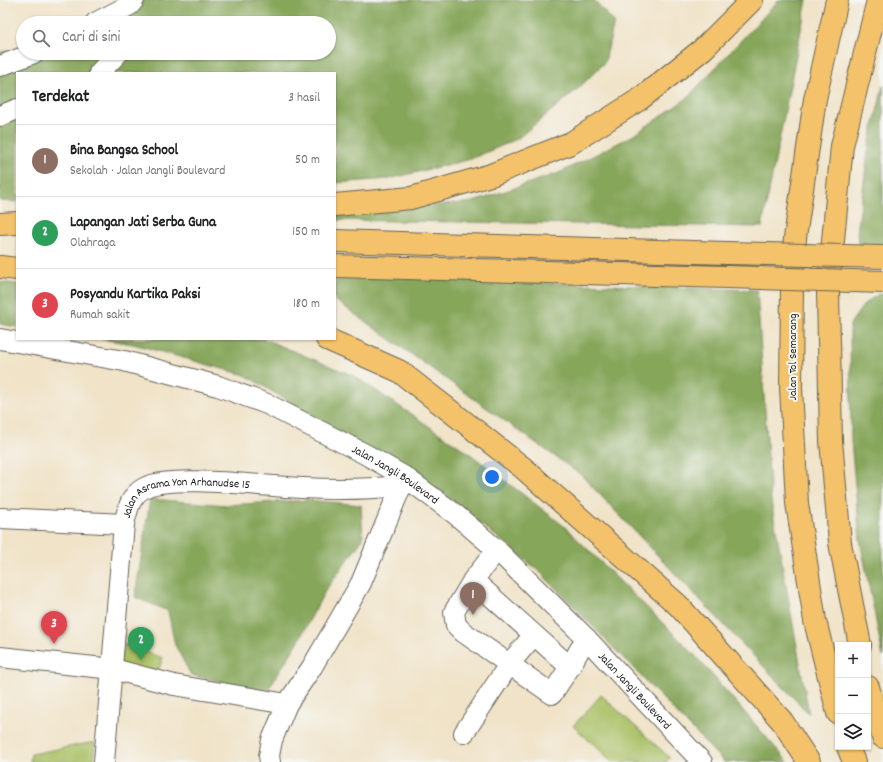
<!DOCTYPE html>
<html lang="id">
<meta charset="utf-8">
<style>
:root{--surface:#fff;--page:#f2f2f2;--text:#202124;--muted:#757577;--line:#e0e0e0;--accent:#ea580c}
body{margin:0;font-family:Dekko,sans-serif;background:var(--page);color:var(--text)}
.controls{position:absolute;right:12px;bottom:12px;display:grid;overflow:hidden;border-radius:0px;box-shadow:0 1px 3px #0004}
.controls button{width:36px;height:36px;display:grid;place-items:center;padding:0;border:0;border-bottom:1px solid var(--line);background:var(--surface);color:var(--text);font:20px sans-serif}
.you{position:absolute;left:492px;top:477px;width:14px;height:14px;margin:-10px;border:3px solid #fff;border-radius:50%;background:#1a73e8;box-shadow:0 0 0 6px #1a73e833}
.badge{display:grid;place-items:center;width:26px;height:26px;border-radius:50%;background:var(--accent);color:#fff;font-size:13px;font-weight:700}
.pin{position:absolute;translate:-50% -33px;filter:drop-shadow(0 1px 2px #0008)}
.pin::after{content:'';position:absolute;top:21px;width:14px;height:12px;background:inherit;clip-path:polygon(0 0,100% 0,50% 100%)}
.list{margin:0;padding:0;list-style:none}
h2{display:flex;justify-content:space-between;align-items:center;height:52px;margin:0;padding:0 16px;font-size:17px}
h2 small{font-size:13px;font-weight:400;color:var(--muted)}
.list li{display:grid;grid-template-columns:26px 1fr auto;gap:12px;align-items:center;box-sizing:border-box;height:72px;padding:0 16px;border-top:1px solid var(--line)}
.list b{display:block;font-size:15px;white-space:nowrap}
.list p{margin:0;font-size:13px;white-space:nowrap;color:var(--muted)}
.list em{font-size:13px;font-style:normal;color:var(--muted)}
.icon{flex:none;width:22px;height:22px;fill:none;stroke:currentColor;stroke-width:2;stroke-linecap:round;stroke-linejoin:round}
.map{position:relative;flex:none;width:883px;height:762px;overflow:hidden}
.search{position:absolute;background:var(--surface);box-shadow:0 1px 3px #0004;left:16px;top:16px;width:320px;height:44px;display:flex;align-items:center;gap:10px;box-sizing:border-box;padding:0 14px;border-radius:22px;color:var(--muted);font-size:15px}
.panel{position:absolute;background:var(--surface);box-shadow:0 1px 3px #0004;left:16px;top:72px;width:320px;height:268px;border-radius:0px}
.map>svg:first-child{display:block}
.green{fill:#a9bf64;stroke:#626e40}
.forest{fill:#86a65a;stroke:#51613b}
.lines{fill:none;stroke-linecap:round;stroke-linejoin:round}
.minor-casing{stroke:#666258;stroke-width:22}
.highway-casing{stroke:#666258;stroke-width:24}
.minor{stroke:#fff;stroke-width:20}
.highway{stroke:#f3c26a;stroke-width:22}
.highway-bridge-casing{stroke:#666258;stroke-width:24;stroke-linecap:butt}
.highway-bridge{stroke:#f3c26a;stroke-width:22}
.labels{text-anchor:middle;stroke-width:4;stroke-linejoin:round;paint-order:stroke}
.street-label{font-size:12px;fill:#1c1c1c;stroke:#f6f6f2}
</style>
<div class="map">
<svg width="883" height="762" viewBox="0 0 883 762">
<rect width="100%" height="100%" fill="#f6f6f2"/>
<filter id="ink" filterUnits="userSpaceOnUse"><feTurbulence type="fractalNoise" baseFrequency=".025" numOctaves="2"/><feDisplacementMap in="SourceGraphic" scale="8" xChannelSelector="R" yChannelSelector="G"/><feConvolveMatrix kernelMatrix="1 2 1 2 8 2 1 2 1" color-interpolation-filters="sRGB"/></filter>
<filter id="wash" filterUnits="userSpaceOnUse"><feTurbulence type="fractalNoise" baseFrequency=".012" numOctaves="4" result="noise"/><feDisplacementMap in="SourceGraphic" scale="16" xChannelSelector="R" yChannelSelector="G"/><feGaussianBlur stdDeviation="0.9" result="paint"/><feColorMatrix in="noise" values="0 0 0 0 0 0 0 0 0 0 0 0 0 0 0 0 0 1.4 0 .05"/><feComposite in="paint" operator="in"/></filter>
<g filter="url(#wash)">
<rect width="100%" height="100%" fill="#f0e3c8"/>
<!-- green -->
<path class="green" d="M125 644 163 658 156 677 118 663Z
M601 695 670 758 666 762H613L573 726Z
M95 742 94 762H30L31 754Z"/>
<!-- forest -->
<path class="forest" d="M144 0H594L614 22 605 62 579 88 517 139 471 159 389 179 335 183V73H17V202L0 201V52L23 49V53H329V23H104Z
M779 0H807L762 227 335 220V216L473 202 559 173 632 136 686 99Z
M883 86V247L858 244 857 233 869 145Z
M335 276 757 290 771 501 809 714 581 475 335 300Z
M0 282 17 284V327L0 324Z
M879 294H883V657L860 540 851 440 850 324 865 303Z
M101 339H264L354 376 469 453 564 526 693 653 788 762H724L538 570 446 496 245 375 133 344Z
M150 499 227 505 309 500 361 505 363 539 325 591 297 644 267 691 191 675 175 645 168 611 135 597Z"/>
</g>
<g filter="url(#ink)">
<g class="lines">
<!-- minor casing -->
<g class="minor-casing">
<g id="minor">
<path d="M95 23 130 5 134 0"/>
<path d="M0 66 34 53"/>
<path d="M99 73 118 53"/>
<path d="M0 116 17 109"/>
<path id="s1" d="M0 339 124 361 218 386 267 404 365 454 405 477 455 514 497 550 586 638 702 762"/>
<path d="M0 518 124 524"/>
<path d="M497 550 473 580 454 612 456 625 463 632 552 694 570 667 586 638"/>
<path d="M473 580 570 667"/>
<path d="M0 657 113 669 174 685 287 704"/>
<path d="M464 733 510 663 534 635"/>
<path id="s2" d="M104 762 124 524C128 508 130 495 146 487 173 474 269 487 303 488 337 490 370 489 403 486"/>
<path d="M270 762 269 756 272 740 287 704 312 667 361 583 405 477"/>
</g>
</g>
<!-- highway casing -->
<g class="highway-casing">
<path id="highway" d="M837 0 815 99 795 238 792 290 791 387 797 503 815 621 838 713
M335 205 411 198 491 175 571 143 640 99 703 49 752 0
M0 224 17 223
M335 241 727 253
M335 266 727 277
M0 267 17 269
M327 339 399 371 522 467 678 605 782 721 809 762
M860 645 840 543 831 441 828 292 842 146 878 0
M868 687 883 737
M848 747 854 762"/>
</g>
<!-- minor -->
<use href="#minor" class="minor"/>
<!-- highway -->
<use href="#highway" class="highway"/>
<!-- highway-bridge casing -->
<g class="highway-bridge-casing">
<path id="highway-bridge" d="M727 253 883 257
M727 277 883 282"/>
</g>
<!-- highway-bridge -->
<use href="#highway-bridge" class="highway-bridge"/>
</g>
</g>
<g class="labels">
<!-- street labels -->
<g class="street-label">
<text transform="translate(792 357) rotate(-90)" y="4">Jalan Tol Semarang</text>
<text dy="4" stroke="none"><textPath href="#s1" startOffset="422">Jalan Jangli Boulevard</textPath></text>
<text dy="4" stroke="none"><textPath href="#s2" startOffset="317">Jalan Asrama Yon Arhanudse 15</textPath></text>
<text dy="4" stroke="none"><textPath href="#s1" startOffset="746">Jalan Jangli Boulevard</textPath></text>
</g>
</g>
</svg>
<div class="controls">
<button>+</button>
<button>−</button>
<button><svg class="icon" aria-label="layers" viewBox="0 0 24 24"><path d="M12 4l9 5-9 5-9-5zM3 14l9 5 9-5"/></svg></button>
</div>
<div class="you"></div>
<div class="pin badge" style="left:473px;top:615px;background:#8d6e63">1</div>
<div class="pin badge" style="left:141px;top:660px;background:#2e9e5b">2</div>
<div class="pin badge" style="left:54px;top:644px;background:#e0444e">3</div>
<div class="search"><svg class="icon" aria-label="search" viewBox="0 0 24 24"><circle cx="10" cy="10" r="6"/><path d="M15 15l6 6"/></svg>Cari di sini</div>
<section class="panel">
<h2>Terdekat<small>3 hasil</small></h2>
<ul class="list">
<li><span class="badge" style="background:#8d6e63">1</span><div><b>Bina Bangsa School</b><p>Sekolah · Jalan Jangli Boulevard</p></div><em>50 m</em></li>
<li><span class="badge" style="background:#2e9e5b">2</span><div><b>Lapangan Jati Serba Guna</b><p>Olahraga</p></div><em>150 m</em></li>
<li><span class="badge" style="background:#e0444e">3</span><div><b>Posyandu Kartika Paksi</b><p>Rumah sakit</p></div><em>180 m</em></li>
</ul>
</section>
</div>
